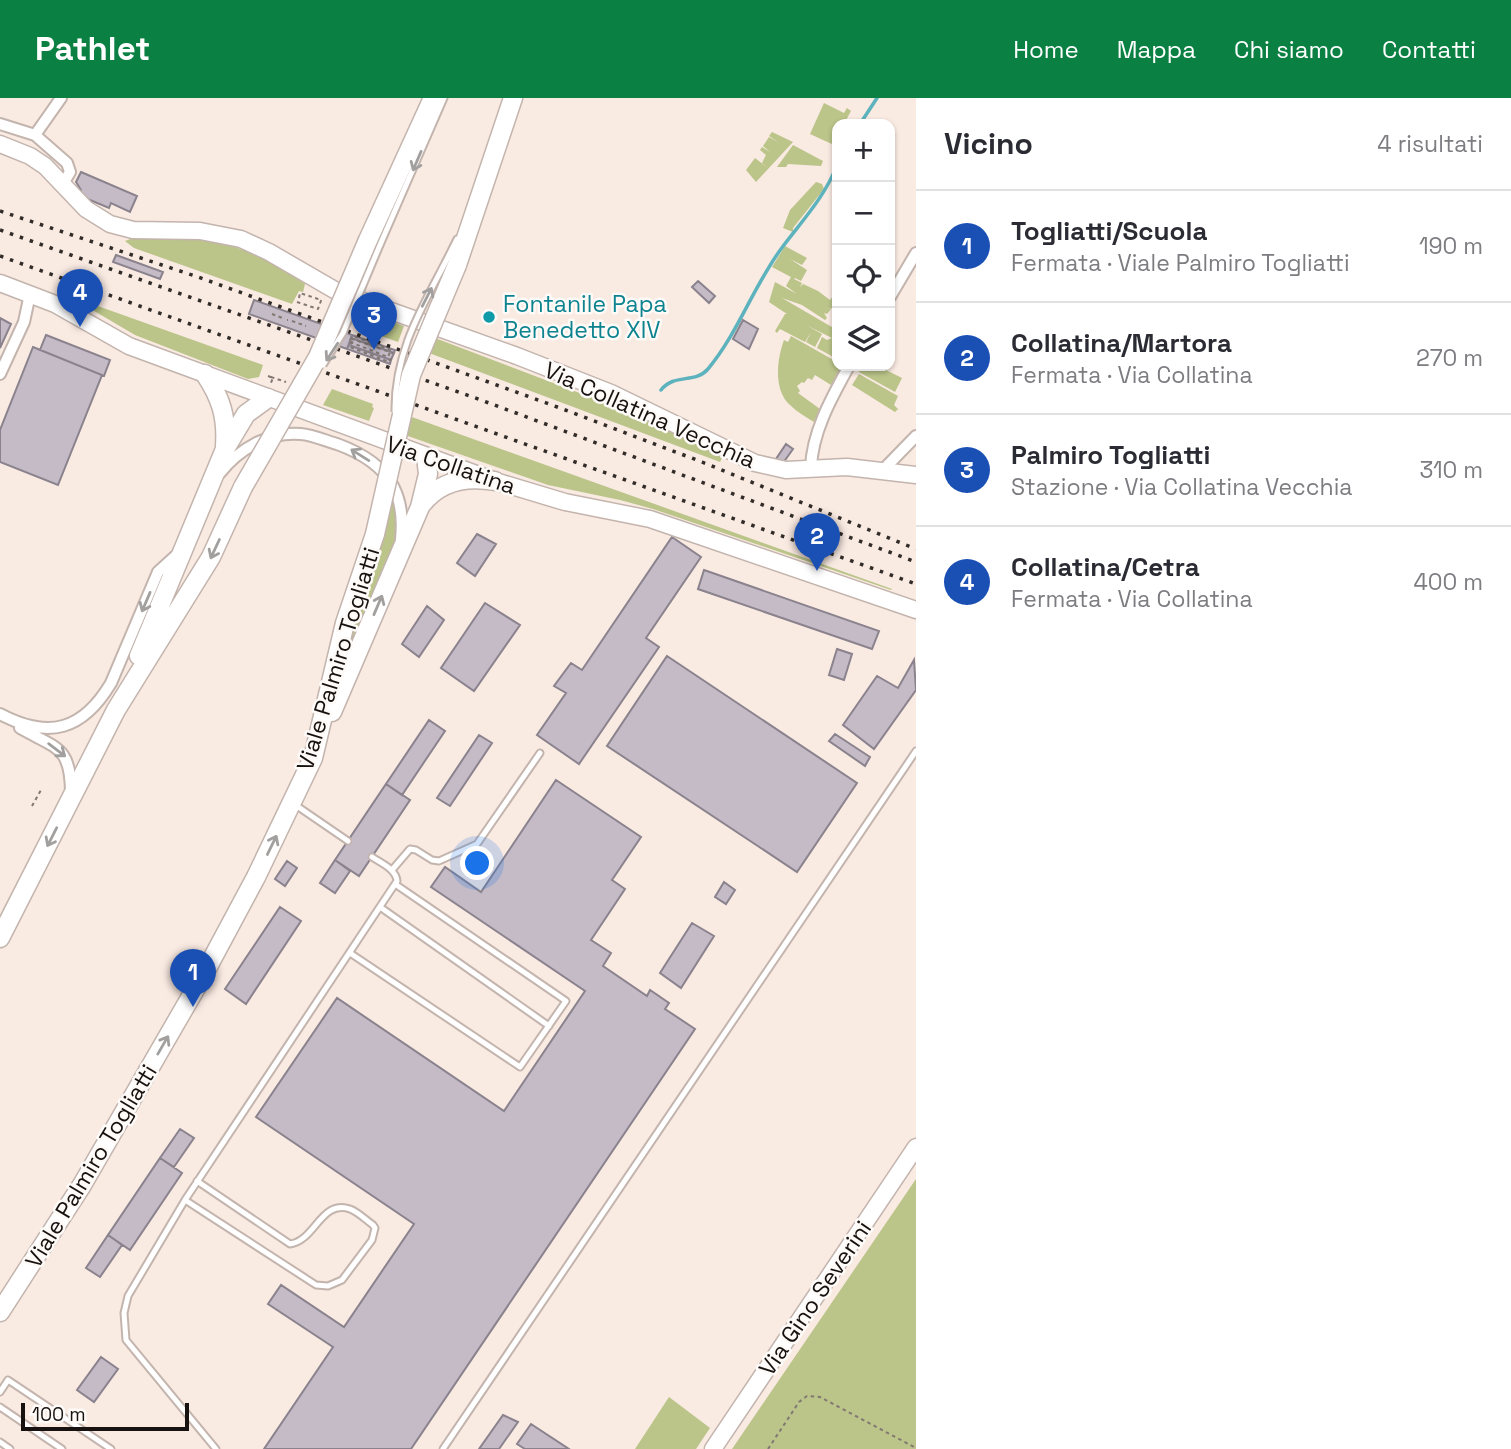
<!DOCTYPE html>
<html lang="it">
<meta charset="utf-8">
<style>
:root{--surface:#fff;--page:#f7f7f7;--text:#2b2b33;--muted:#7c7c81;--line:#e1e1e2;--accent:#0b8043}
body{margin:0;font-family:"Space Grotesk",sans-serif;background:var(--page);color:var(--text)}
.controls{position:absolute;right:21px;top:21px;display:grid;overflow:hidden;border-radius:14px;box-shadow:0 2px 5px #0004}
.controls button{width:63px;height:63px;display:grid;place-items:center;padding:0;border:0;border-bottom:2px solid var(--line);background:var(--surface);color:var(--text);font:35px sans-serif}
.scale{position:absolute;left:21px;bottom:18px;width:168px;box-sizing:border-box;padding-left:7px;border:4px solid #17120f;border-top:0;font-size:19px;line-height:24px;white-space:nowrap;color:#17120f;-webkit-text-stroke:5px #fdfaf8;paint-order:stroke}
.you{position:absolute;left:478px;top:766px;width:24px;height:24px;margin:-18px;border:5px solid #fff;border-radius:50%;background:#1a73e8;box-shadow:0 0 0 10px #1a73e833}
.badge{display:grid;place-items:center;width:46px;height:46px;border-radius:50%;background:var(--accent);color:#fff;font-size:23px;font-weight:700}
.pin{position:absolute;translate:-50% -58px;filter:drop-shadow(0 2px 4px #0008)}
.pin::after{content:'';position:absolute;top:37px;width:24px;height:21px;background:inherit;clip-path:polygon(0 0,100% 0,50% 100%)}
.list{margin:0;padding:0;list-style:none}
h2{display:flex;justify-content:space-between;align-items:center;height:91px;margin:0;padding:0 28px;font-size:30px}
h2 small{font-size:23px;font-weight:400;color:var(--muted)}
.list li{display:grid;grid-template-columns:46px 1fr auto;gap:21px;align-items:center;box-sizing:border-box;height:112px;padding:0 28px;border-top:2px solid var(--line)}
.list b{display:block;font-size:26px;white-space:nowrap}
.list p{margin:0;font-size:23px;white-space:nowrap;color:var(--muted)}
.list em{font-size:23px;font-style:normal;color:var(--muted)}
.icon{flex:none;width:38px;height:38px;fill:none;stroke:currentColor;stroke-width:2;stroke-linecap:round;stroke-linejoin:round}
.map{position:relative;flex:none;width:916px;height:1351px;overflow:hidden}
header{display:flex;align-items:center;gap:42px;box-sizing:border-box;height:98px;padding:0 35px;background:var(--accent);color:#fff}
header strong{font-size:33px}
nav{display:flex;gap:38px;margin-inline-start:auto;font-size:24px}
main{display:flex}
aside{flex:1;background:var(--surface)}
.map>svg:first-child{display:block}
.green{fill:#bbc489}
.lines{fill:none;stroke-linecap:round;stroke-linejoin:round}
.stream{stroke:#5cb2bd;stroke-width:3.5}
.building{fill:#c4bbc7;stroke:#8a828d;stroke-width:2}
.lane-casing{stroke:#c3b4ad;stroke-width:9}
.street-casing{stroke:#c3b4ad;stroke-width:14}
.secondary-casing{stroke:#c3b4ad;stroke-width:19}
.primary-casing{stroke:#c3b4ad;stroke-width:21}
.path{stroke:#827973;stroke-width:2;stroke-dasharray:3.5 3.5;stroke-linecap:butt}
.lane{stroke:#fff;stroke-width:5}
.street{stroke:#fff;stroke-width:10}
.secondary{stroke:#fff;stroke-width:16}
.primary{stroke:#fff;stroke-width:18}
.rail{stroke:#322c29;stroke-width:3.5;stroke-dasharray:3.5 7;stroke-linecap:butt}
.lane-bridge-casing{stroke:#c3b4ad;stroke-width:9;stroke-linecap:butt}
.primary-bridge-casing{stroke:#c3b4ad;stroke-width:21;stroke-linecap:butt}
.lane-bridge{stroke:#fff;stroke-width:5}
.primary-bridge{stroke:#fff;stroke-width:18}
.oneway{stroke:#a2a09f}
.culture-dot{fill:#0f9aa8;stroke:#fdfaf8;stroke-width:2.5}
.labels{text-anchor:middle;stroke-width:5;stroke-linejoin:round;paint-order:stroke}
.culture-label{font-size:23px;fill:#0d838f;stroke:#fdfaf8;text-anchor:start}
.street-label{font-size:23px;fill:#17120f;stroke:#fdfaf8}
</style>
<header>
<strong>Pathlet</strong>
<nav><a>Home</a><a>Mappa</a><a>Chi siamo</a><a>Contatti</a></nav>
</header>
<main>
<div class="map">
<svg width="916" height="1351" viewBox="0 0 916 1351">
<rect width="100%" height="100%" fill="#f9eae2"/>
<!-- green -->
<path class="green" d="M824 5 844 15 847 10 851 13 844 26H837V40L834 47 810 36Z
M772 34 793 44 756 84 746 72 755 60 768 70 762 65 766 57 760 52 762 49 770 54 763 48 769 39 778 44 769 38Z
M793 47 823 63 821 68 788 66 786 69H777Z
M816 84 822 86 824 91 793 130V134L783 130 790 112Z
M183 138C237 146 260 155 305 186L303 194 299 193 292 206 134 150 125 143 133 140Z
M785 148 807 160 802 167 790 161 807 172 801 183 795 180 794 181 802 185 800 189 803 186 818 193 830 202 833 198 837 200V211L827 210 831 211 827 216 824 215 827 220 825 222 802 207 782 200 837 232 835 242 837 243V261L817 250 822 239 827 242 832 240 806 227 822 236 815 249 806 244 811 234 805 244 780 231 777 235 775 233 785 216H787L769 204 775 184 797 196 786 188 791 179 772 169Z
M67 197 263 267 259 279 248 281 135 237Z
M364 214 404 228 398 244 358 230Z
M791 238 837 264V268H842L831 287 815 277 812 282 808 280 804 285 802 284 797 288 800 293 798 295 820 311 814 324C806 319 797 314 790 307 773 292 777 261 784 242L788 244Z
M435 240 674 331 706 348 722 360 720 364 429 255Z
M862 268H878L902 280 895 294 859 274Z
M859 276 898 298 894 307 898 311 895 314 852 287Z
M332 291 373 306 372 309 374 310 369 323 323 307Z
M409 318 892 491 891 492 653 411 620 402 548 387 405 337Z
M393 396C399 413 398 432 394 449L341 578 351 525Z
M916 1081V1351H732Z
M669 1299 710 1330 696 1351H635Z"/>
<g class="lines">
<!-- stream -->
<path class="stream" d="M860 26 877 0
M661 292C674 275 695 286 708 271 738 235 753 189 781 151 801 124 825 99 837 67"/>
</g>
<!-- building -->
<path class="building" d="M81 74 137 98 130 114 111 105 109 110 78 97 81 92 76 84Z
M116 157 163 174 160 181 113 164Z
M698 183 715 198 709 205 692 189Z
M254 202 352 237 347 251 249 216Z
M0 220 11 226 0 250Z
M743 222 758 231 749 251 733 241Z
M46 237 110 262 104 278 40 252Z
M352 237 395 252 394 255 351 240Z
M351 240 394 255 391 262 349 247Z
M349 247 391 262 390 266 347 251Z
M33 249 102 277 58 387 0 364V332Z
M786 346 793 351 783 365 776 361Z
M477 436 496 446 475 478 457 465Z
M672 439 701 459 646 540 659 549 579 666 537 637 566 595 554 588 571 565 582 572Z
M704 472 879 533 872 551 698 491Z
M485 505 520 527 474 593 441 570Z
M427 508 444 522 419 559 402 546Z
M837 551 852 556 844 582 829 577Z
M667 558 857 685 797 774 607 648Z
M914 562 916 592 874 651 843 627 877 578 898 590Z
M429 622 445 633 402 697 386 686Z
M835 636 870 659 865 668 829 643Z
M479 637 492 645 450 708 437 700Z
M556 682 641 739 612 782 625 791 591 842 611 855 603 868 647 898 650 892 669 905 665 911 695 931 411 1351H264L333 1249 268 1206 281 1187 344 1229 414 1126 256 1019 337 900 504 1013 585 893 431 789 445 769 481 794Z
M386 686 410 702 359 778 335 762Z
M335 762 350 773 335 795 320 785Z
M287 763 297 770 285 788 275 781Z
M724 784 735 792 726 806 715 799Z
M280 809 301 823 246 906 225 891Z
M692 825 714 838 681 890 660 875Z
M180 1031 194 1040 174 1069 160 1060Z
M160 1060 182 1075 130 1152 108 1137Z
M108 1137 122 1147 100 1179 86 1170Z
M101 1259 118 1271 94 1304 77 1292Z
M503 1317 518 1324 499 1351H479Z
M531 1326 569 1351H525L517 1346Z"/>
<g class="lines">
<!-- lane casing -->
<g class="lane-casing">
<path id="lane" d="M380 147 444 0
M446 163 457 141
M294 706 348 743
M392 772 410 751 416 752 432 762 439 763 477 746 540 655
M380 809 549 928
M350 855 520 969 566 903 395 786
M185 1102 316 1187 328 1188 342 1182 372 1142 375 1130 373 1127C366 1122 358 1114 350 1111 321 1101 315 1143 290 1146L197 1083
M0 1294 8 1282 111 1351
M0 1309 62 1351
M0 1344 10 1351
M216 1351 126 1242 124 1215 128 1198 185 1102 397 783C396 771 381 765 372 759
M443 1351 916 653"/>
</g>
<!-- street casing -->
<g class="street-casing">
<path id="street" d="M0 26 35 37 67 65 70 74 63 86
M35 37 61 0
M890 199 916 155
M0 276 24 224 30 196
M811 370C812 334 832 299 849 268
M883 372 916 338
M220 375C239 351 269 333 301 336 313 337 326 343 337 346 359 354 382 367 393 388 402 405 403 422 401 441
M0 616C49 642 83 632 111 585L158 474 180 454
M20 630C57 651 71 648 71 696"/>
</g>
<!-- secondary casing -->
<g class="secondary-casing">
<path id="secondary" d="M0 46 30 58 45 68 86 111 110 126 133 132 200 133 241 141 269 154 338 194 517 258 611 295 755 365 786 372 847 369 916 377
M0 185 55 206 129 248 495 383 565 404 650 421 916 512
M713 1351 916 1049"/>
</g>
<!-- primary casing -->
<g class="primary-casing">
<path id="primary" d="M368 142 433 0
M457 167 513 0
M205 276C221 300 227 319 225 348
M422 406C440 383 467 378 495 383
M139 558 225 351 246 316 268 300
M332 614 420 409 428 376 426 359
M0 840 116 612 211 459 243 389
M0 1214 82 1087 204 876 256 779 313 660 345 525 375 436"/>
</g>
<!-- path -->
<path class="path" d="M299 200 300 195 321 202
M297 204 318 211 322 200
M272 216 285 221
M287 222H288
M292 223 306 228
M350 242 353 238 393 253 392 256
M352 243 350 249 389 264 393 258
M350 244 388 259 390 254 352 241
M268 278 273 280 270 287
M271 279 286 284
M32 708 41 692
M768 1351 799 1304 807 1298 820 1299 916 1350"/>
<!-- lane -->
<use href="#lane" class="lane"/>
<!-- street -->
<use href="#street" class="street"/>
<!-- secondary -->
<use href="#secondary" class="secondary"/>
<!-- primary -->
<use href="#primary" class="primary"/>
<!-- rail -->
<path class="rail" d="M0 113 198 179 552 307 702 364 916 451
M0 132 481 302 916 464
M0 158 916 486"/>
<!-- lane-bridge casing -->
<g class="lane-bridge-casing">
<path id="lane-bridge" d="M323 267 343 235 380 147
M395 314C394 256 420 213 446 163"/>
</g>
<!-- primary-bridge casing -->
<g class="primary-bridge-casing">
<path id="primary-bridge" d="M243 389 318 259 368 142
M375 436 411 277 457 167"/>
</g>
<!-- lane-bridge -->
<use href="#lane-bridge" class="lane-bridge"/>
<!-- primary-bridge -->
<use href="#primary-bridge" class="primary-bridge"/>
</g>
<!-- one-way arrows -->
<defs><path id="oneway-shaft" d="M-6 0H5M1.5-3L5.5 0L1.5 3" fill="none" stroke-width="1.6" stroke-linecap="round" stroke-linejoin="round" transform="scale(1.75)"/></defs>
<g class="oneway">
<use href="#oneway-shaft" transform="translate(417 63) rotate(113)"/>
<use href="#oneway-shaft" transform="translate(427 199) rotate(-63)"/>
<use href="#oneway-shaft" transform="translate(332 254) rotate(123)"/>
<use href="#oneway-shaft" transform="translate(360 357) rotate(-148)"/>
<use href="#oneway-shaft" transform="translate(215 451) rotate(115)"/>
<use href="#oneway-shaft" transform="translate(146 504) rotate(113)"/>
<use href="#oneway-shaft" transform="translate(378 507) rotate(-67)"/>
<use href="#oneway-shaft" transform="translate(57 652) rotate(37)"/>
<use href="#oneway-shaft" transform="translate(52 739) rotate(117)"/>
<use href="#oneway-shaft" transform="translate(272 747) rotate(-64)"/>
<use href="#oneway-shaft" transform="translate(163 947) rotate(-60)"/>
</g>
<!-- markers -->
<circle class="culture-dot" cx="489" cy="219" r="7"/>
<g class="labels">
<!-- culture labels -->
<g class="culture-label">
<text x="503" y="214">Fontanile Papa<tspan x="503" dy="26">Benedetto XIV</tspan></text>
</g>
<!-- street labels -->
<g class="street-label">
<text transform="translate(650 317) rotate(24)" y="8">Via Collatina Vecchia</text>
<text transform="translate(451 367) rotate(19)" y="8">Via Collatina</text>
<text transform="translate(338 561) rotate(-73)" y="8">Viale Palmiro Togliatti</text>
<text transform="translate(91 1068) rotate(-59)" y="8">Viale Palmiro Togliatti</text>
<text transform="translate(815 1200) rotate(-56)" y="8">Via Gino Severini</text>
</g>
</g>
</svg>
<div class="controls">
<button>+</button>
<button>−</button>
<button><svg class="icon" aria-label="locate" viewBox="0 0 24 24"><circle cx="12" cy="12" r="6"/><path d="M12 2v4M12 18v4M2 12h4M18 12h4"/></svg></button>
<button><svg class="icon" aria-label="layers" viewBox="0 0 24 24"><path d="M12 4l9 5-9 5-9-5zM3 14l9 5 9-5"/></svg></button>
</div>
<div class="scale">100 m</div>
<div class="you"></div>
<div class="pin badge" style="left:193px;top:909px;background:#1a4fb4">1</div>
<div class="pin badge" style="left:817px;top:473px;background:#1a4fb4">2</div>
<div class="pin badge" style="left:374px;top:252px;background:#1a4fb4">3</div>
<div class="pin badge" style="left:80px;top:229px;background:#1a4fb4">4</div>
</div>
<aside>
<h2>Vicino<small>4 risultati</small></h2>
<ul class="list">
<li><span class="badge" style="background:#1a4fb4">1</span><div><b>Togliatti/Scuola</b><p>Fermata · Viale Palmiro Togliatti</p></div><em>190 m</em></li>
<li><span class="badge" style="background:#1a4fb4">2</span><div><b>Collatina/Martora</b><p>Fermata · Via Collatina</p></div><em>270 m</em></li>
<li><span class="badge" style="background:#1a4fb4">3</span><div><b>Palmiro Togliatti</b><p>Stazione · Via Collatina Vecchia</p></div><em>310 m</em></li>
<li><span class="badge" style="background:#1a4fb4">4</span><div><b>Collatina/Cetra</b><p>Fermata · Via Collatina</p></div><em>400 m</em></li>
</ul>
</aside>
</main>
